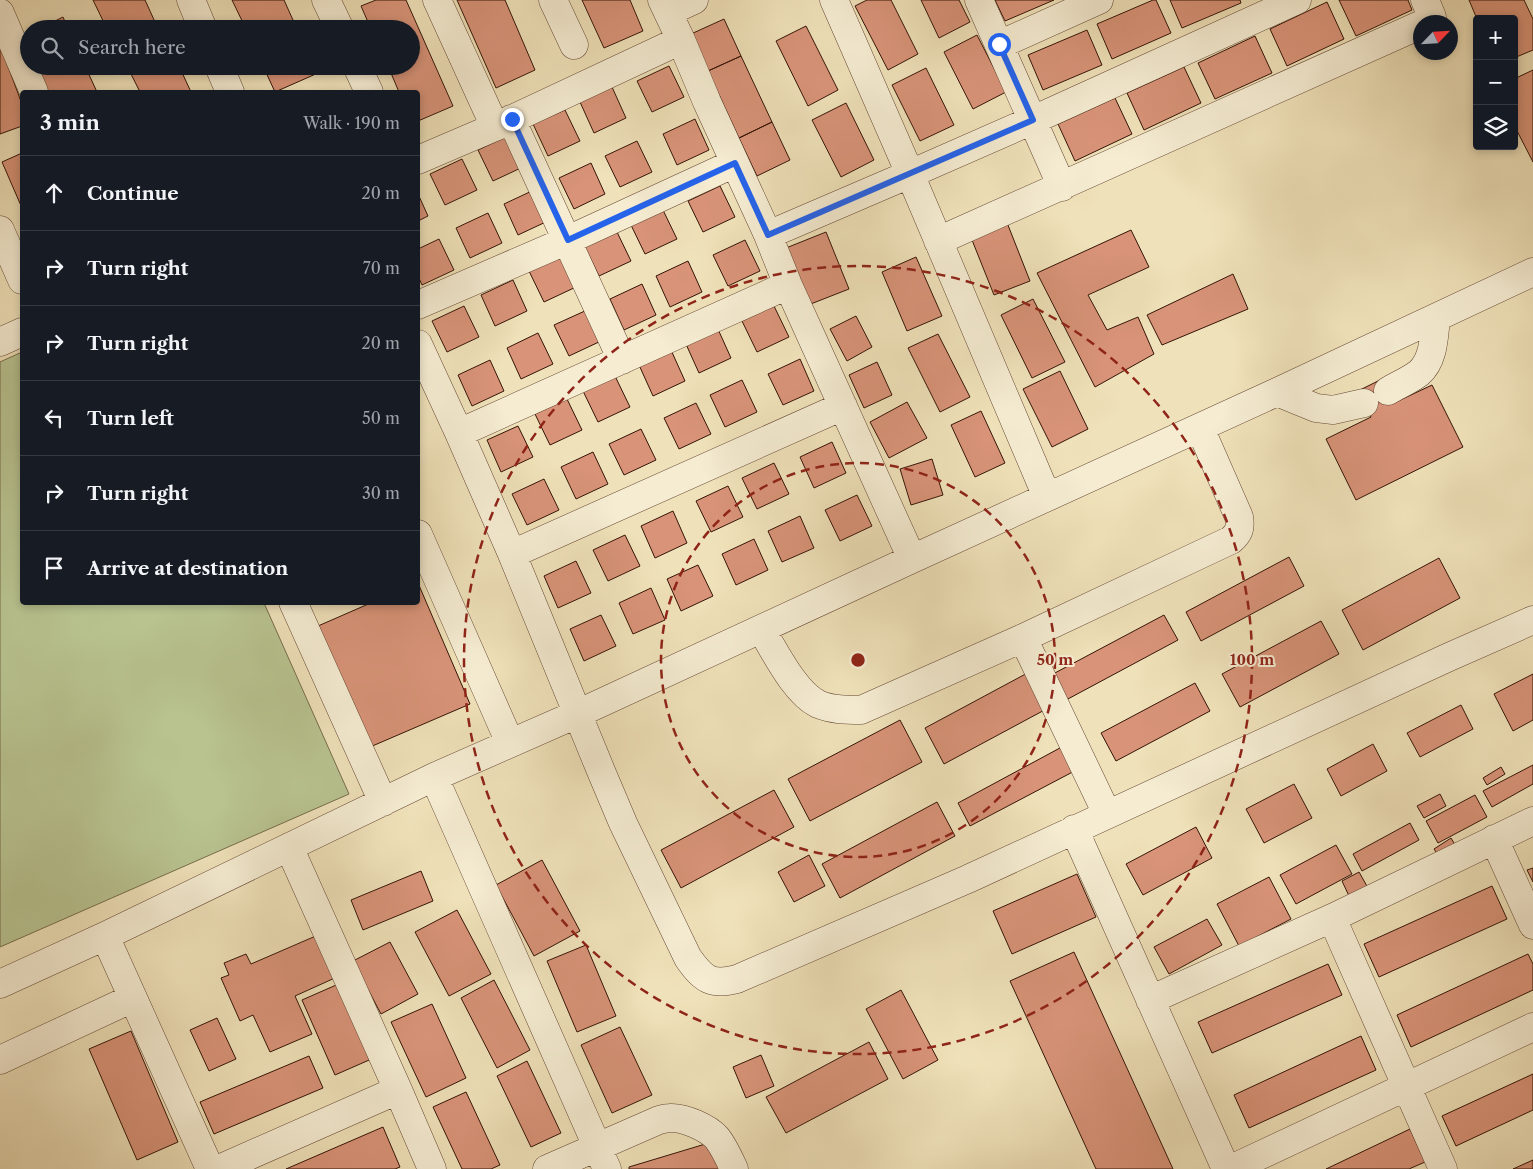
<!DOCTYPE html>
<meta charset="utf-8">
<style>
:root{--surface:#171b24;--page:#20242c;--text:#f1f3f6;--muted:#9ea1a6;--line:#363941}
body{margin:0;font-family:"Libre Caslon Text",serif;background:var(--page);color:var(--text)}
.controls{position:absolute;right:15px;top:15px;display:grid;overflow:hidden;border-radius:5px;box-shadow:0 2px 8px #0003}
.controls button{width:45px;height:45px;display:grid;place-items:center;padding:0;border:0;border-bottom:1px solid var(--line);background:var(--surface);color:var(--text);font:25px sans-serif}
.compass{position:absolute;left:1413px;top:15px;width:45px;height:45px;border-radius:50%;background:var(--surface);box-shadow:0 2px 8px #0003;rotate:65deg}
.stop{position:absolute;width:15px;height:15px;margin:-11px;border:4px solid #2563eb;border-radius:50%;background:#fff}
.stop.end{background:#2563eb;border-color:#fff;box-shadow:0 1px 5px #0008}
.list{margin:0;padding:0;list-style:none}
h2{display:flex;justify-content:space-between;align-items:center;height:65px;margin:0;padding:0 20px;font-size:21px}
h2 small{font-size:16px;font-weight:400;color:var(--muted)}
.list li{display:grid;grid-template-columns:32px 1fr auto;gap:15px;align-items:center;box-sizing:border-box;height:75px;padding:0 20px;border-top:1px solid var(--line)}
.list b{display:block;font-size:19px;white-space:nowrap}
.list em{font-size:16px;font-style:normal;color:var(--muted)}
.icon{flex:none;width:28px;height:28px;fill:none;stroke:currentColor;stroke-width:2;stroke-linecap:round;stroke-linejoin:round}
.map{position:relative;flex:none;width:1533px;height:1169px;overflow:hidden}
.search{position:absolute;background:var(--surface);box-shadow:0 2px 8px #0003;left:20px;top:20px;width:400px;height:55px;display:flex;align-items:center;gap:12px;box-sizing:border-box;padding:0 18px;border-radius:28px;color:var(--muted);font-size:19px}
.panel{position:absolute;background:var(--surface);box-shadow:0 2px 8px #0003;left:20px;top:90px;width:400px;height:515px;border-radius:5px}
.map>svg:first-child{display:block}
.green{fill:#b8c390;stroke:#766c4b}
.building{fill:#d89378;stroke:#351406}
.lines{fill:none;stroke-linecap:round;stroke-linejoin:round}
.minor-casing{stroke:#644733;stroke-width:29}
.minor{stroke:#f5ecd2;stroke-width:28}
.route{stroke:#2563eb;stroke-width:6}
.ring{fill:none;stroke:#8f2418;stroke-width:2.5;stroke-dasharray:9 6}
.centre{fill:#8f2418;stroke:#f5ecd2;stroke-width:2.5}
.ring-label{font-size:15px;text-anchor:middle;font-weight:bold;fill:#8f2418;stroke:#f5ecd2;stroke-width:4;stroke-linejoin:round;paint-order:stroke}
</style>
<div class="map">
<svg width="1533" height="1169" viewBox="0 0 1533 1169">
<rect width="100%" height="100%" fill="#efe1b9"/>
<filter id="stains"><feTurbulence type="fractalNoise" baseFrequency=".004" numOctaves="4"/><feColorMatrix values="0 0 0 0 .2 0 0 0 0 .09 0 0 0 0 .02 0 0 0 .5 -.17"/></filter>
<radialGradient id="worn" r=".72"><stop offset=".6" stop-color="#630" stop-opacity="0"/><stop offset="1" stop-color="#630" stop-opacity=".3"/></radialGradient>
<!-- green -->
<path class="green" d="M22 352V602L264 603 349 794 0 947V362Z"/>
<!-- building -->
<path class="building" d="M93 0H145L155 22 141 29H107Z
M232 0H284L297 29H246Z
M376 0H406L453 106 418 121V92H399L388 66H411V29H371L361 6Z
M457 0H505L535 70 496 88Z
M582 0H630L643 31 604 48Z
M867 0H891L918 54 888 70 855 6Z
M921 0H959L970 22 939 38Z
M995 0H1054L1005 21Z
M1153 0H1156L1171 33 1112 59 1097 24Z
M1170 0H1240L1241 3 1182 28Z
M1339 0H1408L1412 10 1356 36Z
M1469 0H1524L1533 19V50L1514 58V19H1477Z
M1327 2 1344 39 1287 66 1270 29Z
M63 17 68 29H39Z
M724 19 741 56 708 71 691 34Z
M806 26 838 90 808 106 776 41Z
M1087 30 1102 65 1043 90 1028 55Z
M29 33V55L21 37Z
M977 35 1006 92 973 109 944 52Z
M1255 36 1272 73 1215 99 1198 63Z
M0 45 22 104V126L0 134Z
M741 56 772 122 739 138 708 71Z
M34 66H85L97 92H45Z
M127 66H179L191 92H140Z
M263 66H315L318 73 275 92Z
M669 66 684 97 652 112 637 81Z
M1184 67 1201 103 1144 130 1127 93Z
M926 68 954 125 920 141 892 85Z
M1533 70V162L1514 125V79Z
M612 87 626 118 594 133 580 102Z
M1115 98 1132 134 1075 161 1058 124Z
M846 103 874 160 841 177 812 120Z
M565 110 580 141 548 156 533 124Z
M695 119 709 150 677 165 663 134Z
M772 122 790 160 757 176 739 138Z
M510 135 525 166 493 181 478 150Z
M637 141 652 172 620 187 605 156Z
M22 153V208L2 162Z
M462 159 477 190 445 205 430 174Z
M591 163 605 194 574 209 559 178Z
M720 186 735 217 703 232 688 201Z
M536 189 550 220 518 235 504 204Z
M418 194 428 216 418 221Z
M662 208 677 239 645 254 630 223Z
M488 213 502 243 470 258 456 228Z
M1004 215 1030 281 994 295 968 230Z
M616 230 631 261 599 276 584 245Z
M1131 230 1149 267 1088 295 1107 330 1138 317 1154 354 1095 387 1037 273Z
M826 232 849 289 803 307 781 250Z
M439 239 454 270 422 285 418 276V249Z
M745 240 760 271 728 286 713 255Z
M561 256 576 287 544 302 529 271Z
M916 257 942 316 907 331 882 272Z
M688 261 702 292 670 307 656 276Z
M1233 274 1248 309 1162 345 1147 315Z
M513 280 527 311 495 326 481 295Z
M642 284 656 315 624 330 610 299Z
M1033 299 1065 362 1032 378 1001 315Z
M464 306 479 337 447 352 432 321Z
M774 306 789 337 757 352 742 321Z
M587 310 601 341 569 356 554 325Z
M856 316 872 347 847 361 830 329Z
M717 327 731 358 699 373 685 342Z
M538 333 553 364 521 379 507 348Z
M938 334 970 397 940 412 908 348Z
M671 350 685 381 653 396 639 365Z
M800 359 814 391 783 405 768 374Z
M490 360 504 391 472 406 458 375Z
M877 362 892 395 864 408 849 375Z
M1060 371 1088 429 1052 447 1023 389Z
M615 376 630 407 598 422 583 391Z
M1382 379 1394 403 1432 385 1463 447 1356 500 1326 439 1371 417 1358 391Z
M742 380 757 412 725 427 710 395Z
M567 399 582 430 550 445 535 414Z
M907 402 927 438 889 458 870 422Z
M696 403 711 434 679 449 664 418Z
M981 411 1005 463 975 477 951 425Z
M518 426 533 457 501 472 487 440Z
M641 429 656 460 624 475 609 444Z
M832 442 846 473 814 488 800 457Z
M593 452 608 484 576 499 561 467Z
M932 459 943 495 911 505 900 469Z
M774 463 789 494 757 509 742 478Z
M544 479 559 510 527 525 512 494Z
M728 486 743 517 711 532 696 501Z
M857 495 872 526 840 541 825 510Z
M673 511 687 543 655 558 641 526Z
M800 516 814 548 782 562 768 531Z
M625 535 640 566 608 581 593 550Z
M754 539 768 570 736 585 722 554Z
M1289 557 1304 586 1201 641 1186 612Z
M1439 558 1460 598 1363 650 1342 610Z
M576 561 591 593 558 608 544 576Z
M698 565 713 596 681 611 667 579Z
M418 583 470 704 370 747 318 626 373 602H418Z
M651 588 665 620 633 634 619 603Z
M601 615 616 646 584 661 570 629Z
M1164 615 1178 640 1066 700 1053 674Z
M1321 621 1339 654 1240 707 1222 674Z
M1033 670 1052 706 944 764 925 728Z
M1533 674V720L1513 731 1494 694Z
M1195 683 1210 711 1116 761 1101 733Z
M1461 705 1473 729 1420 757 1407 733Z
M900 720 922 762 810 821 788 779Z
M1071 742 1084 766 970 826 958 803Z
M1373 744 1387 771 1341 796 1327 769Z
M1533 765V784L1492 807 1483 791Z
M1501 767 1505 774 1487 785 1483 778Z
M1294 784 1312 818 1264 843 1246 809Z
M774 790 794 827 681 888 661 850Z
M1440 794 1446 806 1424 818 1417 806Z
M1475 795 1487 817 1438 843 1426 821Z
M937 802 955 836 840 898 822 864Z
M1410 823 1419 840 1362 871 1353 854Z
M1196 827 1212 858 1143 895 1126 864Z
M1451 838 1457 848 1440 858 1434 849Z
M1336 845 1352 874 1296 904 1280 875Z
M809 855 825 886 794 902 778 872Z
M542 860 580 931 534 956 496 885Z
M1533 868V882L1527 870Z
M421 871 433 901 363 930 351 900Z
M1359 872 1368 888 1350 898 1342 881Z
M1077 874 1096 917 1012 954 993 911Z
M1269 877 1291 919 1239 946 1217 904Z
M1492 886 1507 919 1379 977 1364 944Z
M457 910 491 974 449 996 415 932Z
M1207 919 1222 945 1169 974 1154 947Z
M318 935 337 977 295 996 312 1034 270 1052 253 1015 240 1021 221 978 229 975 224 963 246 954 251 964Z
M390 942 418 994 381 1014 353 961Z
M586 945 616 1016 577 1032 547 961Z
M1074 952 1173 1169H1096L1010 981Z
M1528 954 1533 964V990L1411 1047 1397 1015Z
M1328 964 1342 995 1212 1053 1198 1022Z
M494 980 530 1050 497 1068 461 998Z
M343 982 376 1057 335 1075 302 1000Z
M901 990 938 1060 903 1079 866 1009Z
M432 1004 466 1078 426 1097 391 1022Z
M217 1018 236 1059 209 1071 190 1030Z
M620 1027 652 1095 612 1113 581 1045Z
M131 1031 178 1142 137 1160 89 1049Z
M1361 1036 1376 1070 1249 1128 1234 1095Z
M869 1042 888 1079 786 1133 766 1097Z
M761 1055 774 1086 746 1098 733 1067Z
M309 1056 323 1088 214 1134 200 1102Z
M527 1061 561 1133 531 1147 497 1076Z
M1533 1074V1110L1456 1146 1442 1116Z
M466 1092 500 1165 491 1169H462L433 1107Z
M383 1127 400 1167 395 1169H286Z
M1410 1129 1425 1162 1409 1169H1326Z
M712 1142 720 1169H629V1167Z
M1533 1160V1169H1513Z"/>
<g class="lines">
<!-- minor casing -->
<g class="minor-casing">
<path id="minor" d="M191 0 203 29
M326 0 340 29
M437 0 495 127 681 40 662 0
M553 0 574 45
M834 0 910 174 768 235 788 285 912 559
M979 0 1062 187
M1425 0 1432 17 1426 22
M668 12 694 0
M0 13 34 92
M681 40 707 102 768 235
M999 45 1099 0
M219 66 230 92
M357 66 369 92
M511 119 622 360
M418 160 495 127
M0 230 22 280
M938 241 1420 25
M418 305 568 240 735 163
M0 342 22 332
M418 344 459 433 512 554 601 771 623 823 688 958C703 979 711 986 737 979L968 879 1449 657 1533 620
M1388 391C1398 385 1410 380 1419 373 1434 360 1434 336 1436 318
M1277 392 1316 408 1333 410 1364 403
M459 433 788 285
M1047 497 910 174 1033 120 1297 0
M418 534 510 743
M512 554 843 406
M293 602 383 802
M761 629C775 651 794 692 818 704 832 710 847 710 861 710L1023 638 1231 540C1239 533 1241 528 1239 517L1200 428
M1023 638 1107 814
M434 777 607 1169
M1074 829 1226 1169
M1494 839 1533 925
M289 847 398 1090 432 1169
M1332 918 1443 1169
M105 936 210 1169
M0 984 105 936 434 777 577 714 912 559 1277 392 1533 272
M1150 1000 1332 918 1533 821
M0 1060 133 998
M219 1169 398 1090
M547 1169 659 1120C663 1119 667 1118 670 1118 684 1117 708 1128 717 1138 724 1147 729 1158 734 1169
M1231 1169 1533 1027"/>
</g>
<!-- minor -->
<use href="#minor" class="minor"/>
</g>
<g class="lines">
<!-- route -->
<path class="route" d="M512 119 568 240 735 163 768 235 1033 120 999 44"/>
</g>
<!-- distance rings -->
<g class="ring">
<circle cx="858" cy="660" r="197"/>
<circle cx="858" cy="660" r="394"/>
</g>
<circle cx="858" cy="660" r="8" class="centre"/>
<g class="ring-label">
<text x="1055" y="665">50 m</text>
<text x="1252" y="665">100 m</text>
</g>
<rect width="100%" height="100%" filter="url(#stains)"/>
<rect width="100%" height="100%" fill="url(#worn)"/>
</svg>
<div class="controls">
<button>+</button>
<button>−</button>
<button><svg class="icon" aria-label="layers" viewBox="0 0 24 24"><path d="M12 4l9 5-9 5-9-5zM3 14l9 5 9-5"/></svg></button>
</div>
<svg class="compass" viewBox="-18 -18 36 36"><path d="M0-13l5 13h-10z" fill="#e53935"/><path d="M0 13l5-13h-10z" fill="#9ea1a6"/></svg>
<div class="stop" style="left:999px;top:44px"></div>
<div class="stop end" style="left:512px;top:119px"></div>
<div class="search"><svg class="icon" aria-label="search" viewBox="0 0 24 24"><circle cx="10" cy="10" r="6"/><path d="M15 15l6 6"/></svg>Search here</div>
<section class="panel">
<h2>3 min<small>Walk · 190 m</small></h2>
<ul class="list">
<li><svg class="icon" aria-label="ahead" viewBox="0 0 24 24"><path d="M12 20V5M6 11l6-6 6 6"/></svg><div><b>Continue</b></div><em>20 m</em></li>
<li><svg class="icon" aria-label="right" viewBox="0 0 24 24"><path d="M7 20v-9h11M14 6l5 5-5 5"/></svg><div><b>Turn right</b></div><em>70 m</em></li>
<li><svg class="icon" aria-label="right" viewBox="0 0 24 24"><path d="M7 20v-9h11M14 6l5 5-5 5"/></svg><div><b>Turn right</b></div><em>20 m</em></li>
<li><svg class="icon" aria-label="left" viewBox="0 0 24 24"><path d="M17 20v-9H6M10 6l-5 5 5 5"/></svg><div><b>Turn left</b></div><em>50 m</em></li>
<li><svg class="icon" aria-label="right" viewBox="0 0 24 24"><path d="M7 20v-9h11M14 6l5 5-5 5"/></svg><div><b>Turn right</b></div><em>30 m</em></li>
<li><svg class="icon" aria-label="arrive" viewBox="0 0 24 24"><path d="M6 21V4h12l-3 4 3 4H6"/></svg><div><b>Arrive at destination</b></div></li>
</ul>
</section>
</div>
